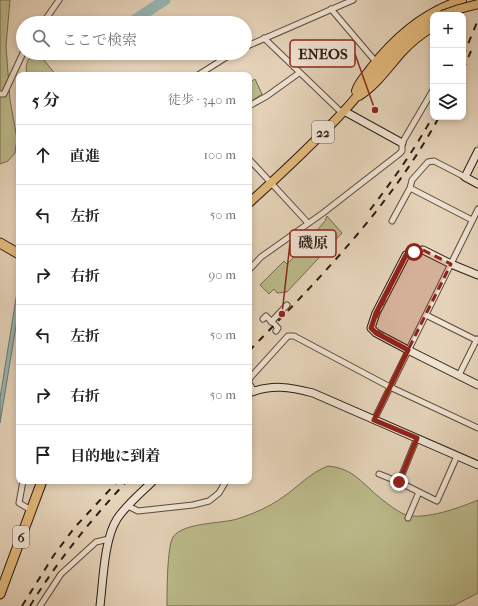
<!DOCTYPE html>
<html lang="ja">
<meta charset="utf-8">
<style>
:root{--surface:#fff;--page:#f2f2f2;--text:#222;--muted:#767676;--line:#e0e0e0}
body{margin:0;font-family:"IM FELL French Canon","Noto Serif JP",serif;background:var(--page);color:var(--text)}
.controls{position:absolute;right:12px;top:12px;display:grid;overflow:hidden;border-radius:8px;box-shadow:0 2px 6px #0003}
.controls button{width:36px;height:36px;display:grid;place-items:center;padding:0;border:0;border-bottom:1px solid var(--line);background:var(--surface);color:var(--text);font:20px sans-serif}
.stop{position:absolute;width:12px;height:12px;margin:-9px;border:3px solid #8f2418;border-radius:50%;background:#fff}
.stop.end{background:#8f2418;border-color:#fff;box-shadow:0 1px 4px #0008}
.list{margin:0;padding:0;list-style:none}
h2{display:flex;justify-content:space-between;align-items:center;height:52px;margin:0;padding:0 16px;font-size:17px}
h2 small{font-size:13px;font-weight:400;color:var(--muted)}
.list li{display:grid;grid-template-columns:26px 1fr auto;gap:12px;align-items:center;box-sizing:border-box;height:60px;padding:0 16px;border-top:1px solid var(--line)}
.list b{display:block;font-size:15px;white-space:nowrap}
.list em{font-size:13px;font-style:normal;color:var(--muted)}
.icon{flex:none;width:22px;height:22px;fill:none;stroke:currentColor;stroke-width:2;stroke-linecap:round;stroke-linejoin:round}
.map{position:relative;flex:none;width:478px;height:606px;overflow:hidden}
.search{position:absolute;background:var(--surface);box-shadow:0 2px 6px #0003;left:16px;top:16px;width:236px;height:44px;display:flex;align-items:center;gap:10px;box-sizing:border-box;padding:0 14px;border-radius:22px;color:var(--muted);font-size:15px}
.panel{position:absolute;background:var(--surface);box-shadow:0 2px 6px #0003;left:16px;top:72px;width:236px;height:412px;border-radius:8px}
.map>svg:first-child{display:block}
.green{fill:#bcbb8b;stroke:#746c50}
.water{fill:#97b7b5;stroke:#6c7975}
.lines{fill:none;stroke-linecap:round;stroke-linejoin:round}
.river{stroke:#97b7b5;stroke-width:11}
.street-casing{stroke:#5a4a3e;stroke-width:7}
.secondary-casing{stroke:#2c1c14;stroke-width:9}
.primary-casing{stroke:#2c1c14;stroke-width:10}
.highway-casing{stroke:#2c1c14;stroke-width:11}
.street{stroke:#efe3d2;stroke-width:5}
.secondary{stroke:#efe3d2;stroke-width:7}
.primary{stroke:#e3ba7d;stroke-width:8}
.highway{stroke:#e3ba7d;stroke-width:9}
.rail{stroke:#2c1c14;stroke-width:2;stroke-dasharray:7 7;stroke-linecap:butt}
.primary-bridge-casing{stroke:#2c1c14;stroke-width:10;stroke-linecap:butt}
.primary-bridge{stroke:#e3ba7d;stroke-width:8}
.route{stroke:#8f2418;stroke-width:5}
.marked{fill:#8f2418;fill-opacity:0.2;stroke:#8f2418;stroke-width:3;stroke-dasharray:8 5;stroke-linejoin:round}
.labels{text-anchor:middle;stroke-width:3;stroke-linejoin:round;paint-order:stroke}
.shield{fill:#efe3d2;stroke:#66584d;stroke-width:1}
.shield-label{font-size:13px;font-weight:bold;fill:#2c1c14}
.leader{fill:none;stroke:#8f2418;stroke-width:1.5}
.callout-dot{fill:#8f2418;stroke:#efe3d2;stroke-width:1.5}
.callout{fill:#efe3d2;stroke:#8f2418;stroke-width:1.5}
.callout-label{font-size:15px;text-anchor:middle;font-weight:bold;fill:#2c1c14}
</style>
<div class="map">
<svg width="478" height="606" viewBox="0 0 478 606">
<rect width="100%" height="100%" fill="#e6d4ba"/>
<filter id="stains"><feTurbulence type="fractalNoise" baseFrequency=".005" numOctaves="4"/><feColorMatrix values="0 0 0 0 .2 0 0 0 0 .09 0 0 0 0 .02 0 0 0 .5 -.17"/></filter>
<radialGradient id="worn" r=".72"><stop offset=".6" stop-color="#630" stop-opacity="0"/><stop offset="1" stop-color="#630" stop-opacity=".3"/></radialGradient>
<!-- green -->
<path class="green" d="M0 0H10L6 46 10 100 17 139 15 153 8 161 0 164Z
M31 57 44 60 56 75H27C26 69 25 62 31 57Z
M255 79 262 94 249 103V83Z
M327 216 342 233 287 292 277 293 274 289 269 294 260 285 284 261 287 264 292 259 325 221Z
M328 466C348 468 356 476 370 489 377 496 397 512 406 515 426 520 459 508 478 500V593L453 606H167C167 592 167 547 173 537 184 522 221 524 237 519 253 514 269 507 283 497 298 487 311 472 328 466Z"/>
<!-- water -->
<path class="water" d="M19 280V308L0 423V398Z"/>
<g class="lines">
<!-- river -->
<path class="river" d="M130 23 165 0"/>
<!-- street casing -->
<g class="street-casing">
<path id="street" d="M331 9 376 62
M43 23 59 0
M264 38 342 113
M245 47 353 0
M198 75 233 53
M0 94H4L23 53
M249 106 267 96 299 73
M249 159 308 223
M410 188 472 220
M392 221 410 188 412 180 428 162 434 161 465 177
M249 270 261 257 323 213 399 154 402 151V143L433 90
M426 315 478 341
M263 319 266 316 278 328 276 331
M271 322 287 305
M459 375 477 339
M249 381 250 378 288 336H294L390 387 478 428
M249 383 254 391
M374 420 478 209
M417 438 399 482 437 501 457 456
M379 474 399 482
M23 481 19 503 31 510
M128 506 138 511 193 505 209 501 219 493 226 481
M408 518 419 492
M40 606 61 574 96 542 109 539"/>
</g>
<!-- secondary casing -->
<g class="secondary-casing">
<path id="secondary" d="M344 111 402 143
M478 151 465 177 478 184
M478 275 451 264 423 250 414 252 406 255 376 313 371 328 376 333 408 350 478 385
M249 393C272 384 290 387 313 393L478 465
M100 606C103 582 104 539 117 519 126 505 141 493 153 481"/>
</g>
<!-- primary casing -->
<g class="primary-casing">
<path id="primary" d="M356 91C358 83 366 75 371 68 395 37 424 12 462 0
M359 96C376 85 388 68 401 53 410 43 421 34 433 27
M249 203C281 174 314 143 344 111 373 80 395 41 433 20"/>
</g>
<!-- highway casing -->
<g class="highway-casing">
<path id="highway" d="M0 243 19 254
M0 594 42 481"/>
</g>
<!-- street -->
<use href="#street" class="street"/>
<!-- secondary -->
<use href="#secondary" class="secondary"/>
<!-- primary -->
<use href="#primary" class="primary"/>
<!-- highway -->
<use href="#highway" class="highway"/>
<!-- rail -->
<path class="rail" d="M463 56 478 20
M463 70 471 51
M370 210C393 180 415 149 433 116
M249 351C319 279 391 206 439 117
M22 606 54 555 75 527 118 481
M30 606C58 560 91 520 127 481"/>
<!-- primary-bridge casing -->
<g class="primary-bridge-casing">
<path id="primary-bridge" d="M442 15 459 9 478 4"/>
</g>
<!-- primary-bridge -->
<use href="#primary-bridge" class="primary-bridge"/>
</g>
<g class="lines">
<!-- route -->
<path class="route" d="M399 482 417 438 374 420 408 350 376 333 371 328 376 313 406 255 414 252"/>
</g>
<!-- marked area -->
<path class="marked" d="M423 250 451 264 408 350 371 328 406 255Z"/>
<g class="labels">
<!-- shield labels -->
<g class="shield">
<rect x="312" y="121" width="22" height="22" rx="3"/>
<rect x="13" y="526" width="16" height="22" rx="3"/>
</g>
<g class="shield-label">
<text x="323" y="137">22</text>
<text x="21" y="542">6</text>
</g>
</g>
<!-- callouts -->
<path class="leader" d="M375 110L355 54M282 314L290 243"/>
<g class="callout-dot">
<circle cx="375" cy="110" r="4"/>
<circle cx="282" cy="314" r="4"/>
</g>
<g class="callout">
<rect x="290" y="40" width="65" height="27" rx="4"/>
<rect x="290" y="230" width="46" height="27" rx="4"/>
</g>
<g class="callout-label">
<text x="323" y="59">ENEOS</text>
<text x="313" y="248">磯原</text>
</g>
<rect width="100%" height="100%" filter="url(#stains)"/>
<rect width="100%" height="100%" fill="url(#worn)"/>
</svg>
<div class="controls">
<button>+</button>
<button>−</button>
<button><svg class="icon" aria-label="layers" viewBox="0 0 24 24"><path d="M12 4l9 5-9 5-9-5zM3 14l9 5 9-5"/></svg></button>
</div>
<div class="stop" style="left:414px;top:252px"></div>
<div class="stop end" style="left:399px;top:482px"></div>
<div class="search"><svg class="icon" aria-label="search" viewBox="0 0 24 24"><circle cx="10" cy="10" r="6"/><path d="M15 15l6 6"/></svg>ここで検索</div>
<section class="panel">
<h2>5 分<small>徒歩 · 340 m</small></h2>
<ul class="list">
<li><svg class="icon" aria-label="ahead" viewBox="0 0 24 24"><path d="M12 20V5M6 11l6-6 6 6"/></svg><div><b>直進</b></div><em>100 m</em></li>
<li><svg class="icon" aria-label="left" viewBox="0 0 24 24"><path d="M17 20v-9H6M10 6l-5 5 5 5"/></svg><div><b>左折</b></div><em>50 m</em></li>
<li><svg class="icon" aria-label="right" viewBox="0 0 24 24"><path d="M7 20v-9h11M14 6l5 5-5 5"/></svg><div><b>右折</b></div><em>90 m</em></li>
<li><svg class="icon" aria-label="left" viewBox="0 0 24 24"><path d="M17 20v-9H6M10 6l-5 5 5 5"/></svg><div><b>左折</b></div><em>50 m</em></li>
<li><svg class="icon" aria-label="right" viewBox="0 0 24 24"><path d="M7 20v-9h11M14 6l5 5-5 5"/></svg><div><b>右折</b></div><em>50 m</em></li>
<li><svg class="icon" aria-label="arrive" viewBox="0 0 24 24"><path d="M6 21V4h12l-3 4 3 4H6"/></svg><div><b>目的地に到着</b></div></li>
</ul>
</section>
</div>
